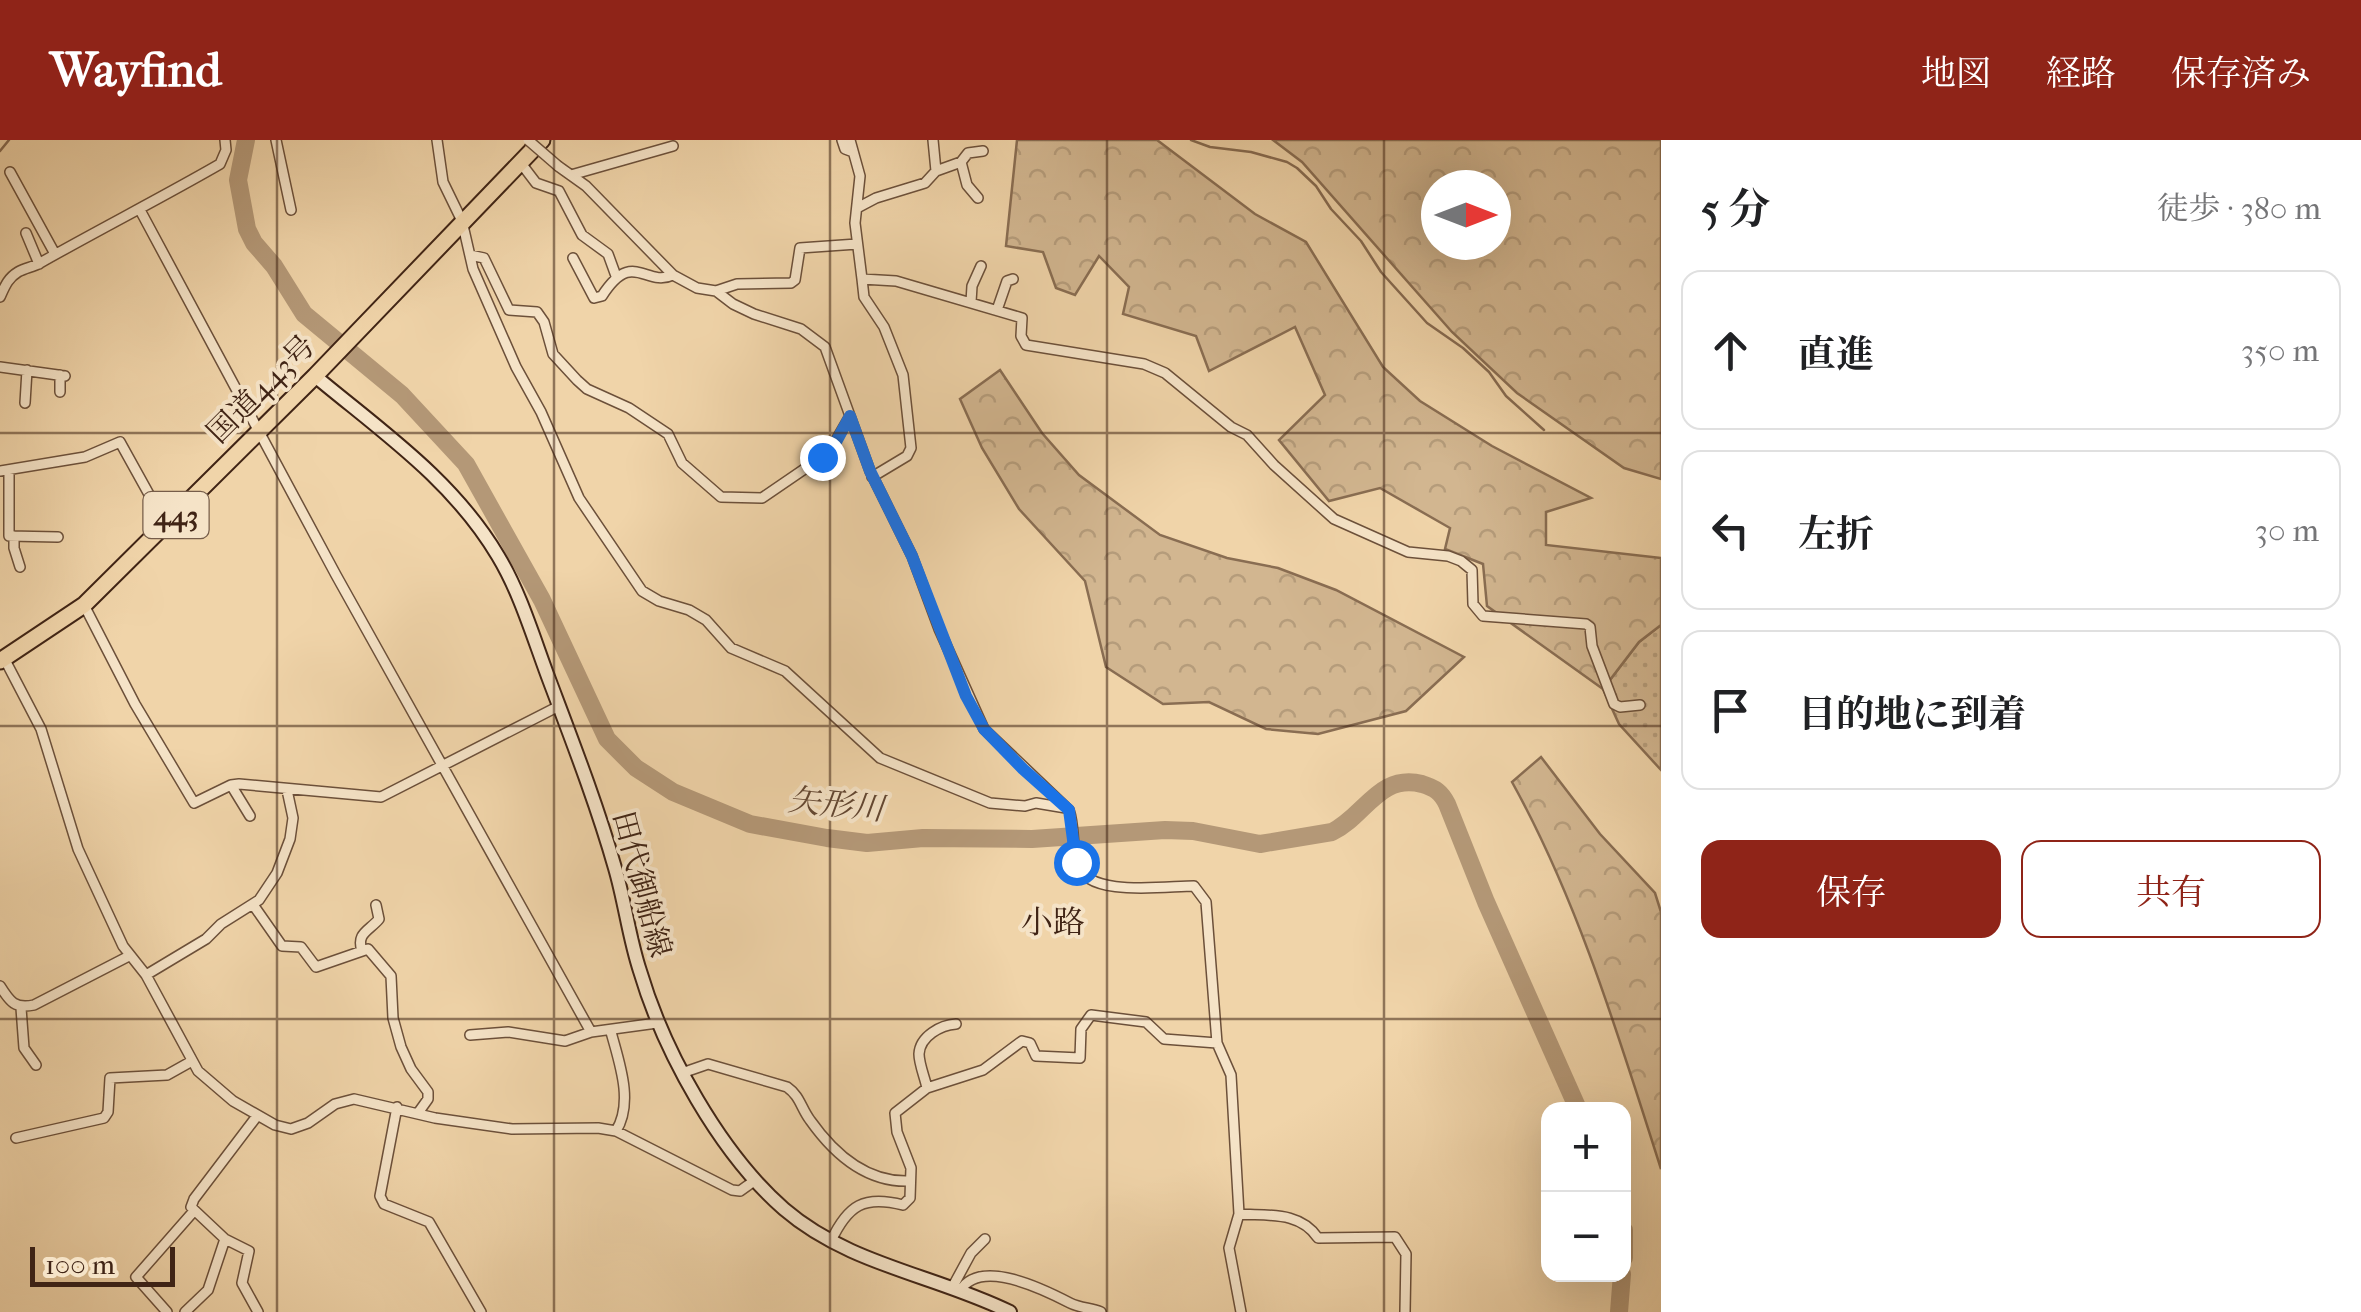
<!DOCTYPE html>
<html lang="ja">
<meta charset="utf-8">
<style>
:root{--surface:#fff;--page:#f2f2f2;--text:#202124;--muted:#757577;--line:#e0e0e0;--accent:#8f2418}
body{margin:0;font-family:"IM FELL French Canon","Noto Serif JP",serif;background:var(--page);color:var(--text)}
.controls{position:absolute;right:30px;bottom:30px;display:grid;overflow:hidden;border-radius:20px;box-shadow:0 10px 40px #0002}
.controls button{width:90px;height:90px;display:grid;place-items:center;padding:0;border:0;border-bottom:2px solid var(--line);background:var(--surface);color:var(--text);font:50px sans-serif}
.compass{position:absolute;left:1421px;top:30px;width:90px;height:90px;border-radius:50%;background:var(--surface);box-shadow:0 10px 40px #0002;rotate:90deg}
.scale{position:absolute;left:30px;bottom:25px;width:145px;box-sizing:border-box;padding-left:10px;border:5px solid #402415;border-top:0;font-size:28px;line-height:35px;white-space:nowrap;color:#402415;-webkit-text-stroke:8px #f5e3c7;paint-order:stroke}
.stop{position:absolute;width:30px;height:30px;margin:-22px;border:8px solid #1a73e8;border-radius:50%;background:#fff}
.stop.end{background:#1a73e8;border-color:#fff;box-shadow:0 2px 10px #0008}
.list{margin:0;padding:0;list-style:none}
h2{display:flex;justify-content:space-between;align-items:center;height:130px;margin:0;padding:0 40px;font-size:42px}
h2 small{font-size:32px;font-weight:400;color:var(--muted)}
.list li{display:grid;grid-template-columns:65px 1fr auto;gap:30px;align-items:center;box-sizing:border-box;height:160px;margin:0 20px 20px;padding:0 20px;border:2px solid var(--line);border-radius:20px}
.list b{display:block;font-size:38px;white-space:nowrap}
.list em{font-size:32px;font-style:normal;color:var(--muted)}
.actions{display:flex;gap:20px;padding:30px 40px}
.actions a{flex:1;padding:22px 0;border:2px solid var(--accent);border-radius:20px;text-align:center;font-size:35px;color:var(--accent)}
.actions .main{background:var(--accent);color:#fff}
.icon{flex:none;width:55px;height:55px;fill:none;stroke:currentColor;stroke-width:2;stroke-linecap:round;stroke-linejoin:round}
.map{position:relative;flex:none;width:1661px;height:1172px;overflow:hidden}
header{display:flex;align-items:center;gap:60px;box-sizing:border-box;height:140px;padding:0 50px;background:var(--accent);color:#fff}
header strong{font-size:48px}
nav{display:flex;gap:55px;margin-inline-start:auto;font-size:35px}
main{display:flex}
aside{flex:1;background:var(--surface)}
.map>svg:first-child{display:block}
.grass{fill:url(#grass-dots);stroke:#896d52;stroke-width:2.5}
.forest{fill:url(#forest-crowns);stroke:#896d52;stroke-width:2.5;fill-rule:evenodd}
.lines{fill:none;stroke-linecap:round;stroke-linejoin:round}
.stream{stroke:#866a50;stroke-width:2.5}
.river{stroke:#b49877;stroke-width:18}
.street-casing{stroke:#6c503a;stroke-width:12}
.secondary-casing{stroke:#402415;stroke-width:16}
.highway-casing{stroke:#402415;stroke-width:19}
.street{stroke:#f5e3c7;stroke-width:9}
.secondary{stroke:#f5e3c7;stroke-width:12}
.highway{stroke:#f0d4a9;stroke-width:15}
.street-bridge-casing{stroke:#6c503a;stroke-width:12;stroke-linecap:butt}
.street-bridge{stroke:#f5e3c7;stroke-width:9}
.route{stroke:#1a73e8;stroke-width:12}
.grid{fill:none;stroke:#402415;stroke-width:2.5;stroke-opacity:0.55}
.labels{text-anchor:middle;stroke-width:8;stroke-linejoin:round;paint-order:stroke}
.shield{fill:#f5e3c7;stroke:#765d4a;stroke-width:2.5}
.shield-label{font-size:28px;font-weight:bold;fill:#402415}
.street-label{font-size:30px;fill:#402415;stroke:#f5e3c7}
.water-label{font-size:32px;font-style:italic;fill:#634732;stroke:#f5e3c7}
.neighbourhood-label{font-size:32px;fill:#402415;stroke:#f5e3c7}
</style>
<header>
<strong>Wayfind</strong>
<nav><a>地図</a><a>経路</a><a>保存済み</a></nav>
</header>
<main>
<div class="map">
<svg width="1661" height="1172" viewBox="0 0 1661 1172">
<defs>
<pattern id="grass-dots" width="8" height="8" patternUnits="userSpaceOnUse" patternTransform="scale(2.5)"><rect width="8" height="8" fill="#d2b690"/><path d="M2 2h.1M6 6h.1" fill="none" stroke="#b59c7b" stroke-width="1.8" stroke-linecap="round"/></pattern>
<pattern id="forest-crowns" width="20" height="18" patternUnits="userSpaceOnUse" patternTransform="scale(2.5)"><rect width="20" height="18" fill="#d2b690"/><path d="M2 6a3 3 0 1 1 6 0M12 15a3 3 0 1 1 6 0" fill="none" stroke="#b59c7b"/></pattern>
</defs>
<rect width="100%" height="100%" fill="#f0d4a9"/>
<filter id="stains"><feTurbulence type="fractalNoise" baseFrequency=".002" numOctaves="4"/><feColorMatrix values="0 0 0 0 .2 0 0 0 0 .09 0 0 0 0 .02 0 0 0 .5 -.17"/></filter>
<radialGradient id="worn" r=".72"><stop offset=".6" stop-color="#630" stop-opacity="0"/><stop offset="1" stop-color="#630" stop-opacity=".3"/></radialGradient>
<!-- grass -->
<path class="grass" d="M1661 485V630L1619 584 1603 549 1639 502Z"/>
<!-- forest -->
<path class="forest" d="M1017 0H1157L1255 74 1306 102 1383 227 1420 261 1492 306 1591 358 1546 372V405L1661 418V485L1639 502 1603 549 1487 466 1483 424 1445 409 1450 388 1380 348 1329 361 1279 300 1325 255 1295 187 1209 231 1196 196 1123 174 1129 147 1099 116 1075 155 1056 148 1043 112 1006 106Z
M1273 0H1661V339L1624 328 1517 253 1452 192 1302 22ZM1496 45V105H1436V45Z
M1000 230 1042 293 1079 335 1160 395 1227 418 1278 428 1336 450 1464 517 1406 571 1318 594 1266 589 1209 562 1163 564 1106 527 1085 441 1019 369 982 308 960 259Z
M1541 617 1600 694 1655 753 1661 772V1029C1619 898 1579 763 1512 642Z"/>
<g class="lines">
<!-- stream -->
<path class="stream" d="M1191 0 1210 7 1251 12 1287 22 1297 28 1316 46 1331 69 1361 101 1381 132 1427 183 1463 208 1489 232 1506 256 1544 290
M0 11 9 0"/>
<!-- river -->
<path class="river" d="M246 0 238 40 247 89 254 103 274 126 304 174 402 255 466 324 542 460 607 599 636 628 673 652 750 684 827 698 867 703 923 698 1032 699 1165 690 1193 691 1260 704 1332 692C1365 676 1379 633 1422 644 1435 648 1441 652 1447 664L1486 762 1578 969
M1624 1090V1118
M1619 1172 1622 1134"/>
<!-- street casing -->
<g class="street-casing">
<path id="street" d="M276 0 291 70
M437 0 443 42 462 81 473 129 516 227 541 272 579 358 642 451 659 461 689 470 706 480 731 508 785 531 880 618 990 663 1025 666 1036 663 1066 668
M842 0 845 9 853 12
M850 0 860 36 855 83 862 139 896 141 1022 178 1021 196 1026 205 1144 224 1165 233 1231 287 1247 295 1274 325 1334 379 1408 412 1448 416 1461 421 1472 430 1473 464 1483 476 1586 484 1590 487 1592 506 1614 564 1620 567 1640 565
M520 22 536 43 559 51 582 95 608 114 616 136
M961 22 968 13 983 11
M558 26 586 46 673 135 697 148 716 151 733 164 754 174 801 189 825 207 870 331 912 416 939 489 984 589 1069 670C1075 687 1072 707 1077 724 1087 758 1165 746 1194 746L1206 762 1217 903 1231 935 1239 1074 1229 1108 1241 1172
M936 31 961 22 967 45 978 58
M10 32 55 114
M571 35 673 6
M859 67 876 58 925 43 936 31 933 0
M140 70 336 435 591 892 657 883
M26 93 39 124
M470 115 484 118 509 170 537 172 544 182 553 214 577 240 587 249 629 268 668 294 682 323 721 357 762 358 822 317 835 302 850 276
M573 118 594 158 602 156C633 108 645 148 673 135
M862 139 864 157 884 187 903 235 911 308 907 316 872 337
M716 151 737 144 791 143 795 140 800 108 857 104
M0 157C5 146 8 138 18 132 25 128 33 127 40 123 100 89 161 58 220 24L226 10 225 0
M971 162 972 146 981 126
M997 170 1007 141 1013 139
M0 227 65 236
M60 252V235
M25 263 27 230
M9 330V396L58 397
M0 331 85 317 120 302 166 385
M14 396V408L20 427
M84 465 135 564 194 663 231 645 239 644 381 657 559 566
M4 518 41 589 78 709 123 806 146 835 198 931 233 961 275 985 291 989 308 983 335 964 354 959 435 978 512 989 598 988 616 991 732 1050 740 1051 754 1041
M231 645 250 676
M254 766 282 806 301 807 316 827 368 809 391 836 393 878 401 907 411 929 428 952V959L418 973
M362 811C356 793 369 791 379 779L376 765
M146 835 206 799 221 784 259 760 277 733 290 699 293 678 287 650
M0 846C10 862 15 869 34 865L129 816
M21 868 24 908 36 925
M611 892C619 922 634 962 616 991
M470 895 508 892 565 901 591 892
M682 933 708 924 787 947C800 956 801 968 810 980 834 1014 867 1043 910 1041
M927 948C925 938 919 924 919 914 920 896 941 885 956 884
M397 967 380 1056 384 1064 429 1082 481 1172
M257 976 194 1059 191 1067 225 1099 249 1111 242 1143 258 1172
M16 998 104 978 108 972 110 938 167 935 192 921
M1239 1074C1268 1076 1300 1071 1318 1098L1395 1097 1406 1114 1405 1172
M831 1101C848 1065 864 1055 903 1065L910 1058 911 1028 897 992 895 973 927 948 983 930 1022 901 1030 903 1036 916 1080 918 1081 889 1091 875 1146 882 1164 899 1217 903
M952 1148 971 1113 985 1099
M960 1151C980 1117 1045 1150 1070 1163 1080 1168 1091 1168 1101 1172
M167 1172 136 1137 193 1072
M185 1172 208 1150 225 1099"/>
</g>
<!-- secondary casing -->
<g class="secondary-casing">
<path id="secondary" d="M315 236C381 291 453 340 498 416 521 454 534 500 550 542 573 603 597 665 615 728 625 762 629 798 640 831 664 912 720 1013 784 1069 849 1125 935 1135 1010 1172"/>
</g>
<!-- highway casing -->
<g class="highway-casing">
<path id="highway" d="M0 521 84 465 315 236 542 0"/>
</g>
<!-- street -->
<use href="#street" class="street"/>
<!-- secondary -->
<use href="#secondary" class="secondary"/>
<!-- highway -->
<use href="#highway" class="highway"/>
<!-- street-bridge casing -->
<g class="street-bridge-casing">
<path id="street-bridge" d="M528 0 558 26"/>
</g>
<!-- street-bridge -->
<use href="#street-bridge" class="street-bridge"/>
</g>
<g class="lines">
<!-- route -->
<path class="route" d="M822 317 836 302 850 276 870 331 912 416 966 556 984 589 1023 629 1069 670 1076 722"/>
</g>
<!-- grid -->
<path class="grid" d="M277 0V1172M554 0V1172M830 0V1172M1107 0V1172M1384 0V1172M0 293H1661M0 586H1661M0 879H1661"/>
<g class="labels">
<!-- shield labels -->
<rect class="shield" x="143.5" y="352" width="65" height="46" rx="8"/>
<g class="shield-label">
<text x="176" y="385">443</text>
</g>
<!-- street labels -->
<g class="street-label">
<text transform="translate(261 249) rotate(-45)" y="10">国道443号</text>
<text transform="translate(642 744) rotate(75)" y="10">田代御船線</text>
</g>
<!-- water labels -->
<g class="water-label">
<text transform="translate(836 664) rotate(6)" y="11">矢形川</text>
</g>
<!-- neighbourhood labels -->
<g class="neighbourhood-label">
<text x="1053" y="793">小路</text>
</g>
</g>
<rect width="100%" height="100%" filter="url(#stains)"/>
<rect width="100%" height="100%" fill="url(#worn)"/>
</svg>
<div class="controls">
<button>+</button>
<button>−</button>
</div>
<svg class="compass" viewBox="-18 -18 36 36"><path d="M0-13l5 13h-10z" fill="#e53935"/><path d="M0 13l5-13h-10z" fill="#757577"/></svg>
<div class="scale">100 m</div>
<div class="stop" style="left:1076px;top:722px"></div>
<div class="stop end" style="left:822px;top:317px"></div>
</div>
<aside>
<h2>5 分<small>徒歩 · 380 m</small></h2>
<ul class="list">
<li><svg class="icon" aria-label="ahead" viewBox="0 0 24 24"><path d="M12 20V5M6 11l6-6 6 6"/></svg><div><b>直進</b></div><em>350 m</em></li>
<li><svg class="icon" aria-label="left" viewBox="0 0 24 24"><path d="M17 20v-9H6M10 6l-5 5 5 5"/></svg><div><b>左折</b></div><em>30 m</em></li>
<li><svg class="icon" aria-label="arrive" viewBox="0 0 24 24"><path d="M6 21V4h12l-3 4 3 4H6"/></svg><div><b>目的地に到着</b></div></li>
</ul>
<div class="actions"><a class="main">保存</a><a>共有</a></div>
</aside>
</main>
